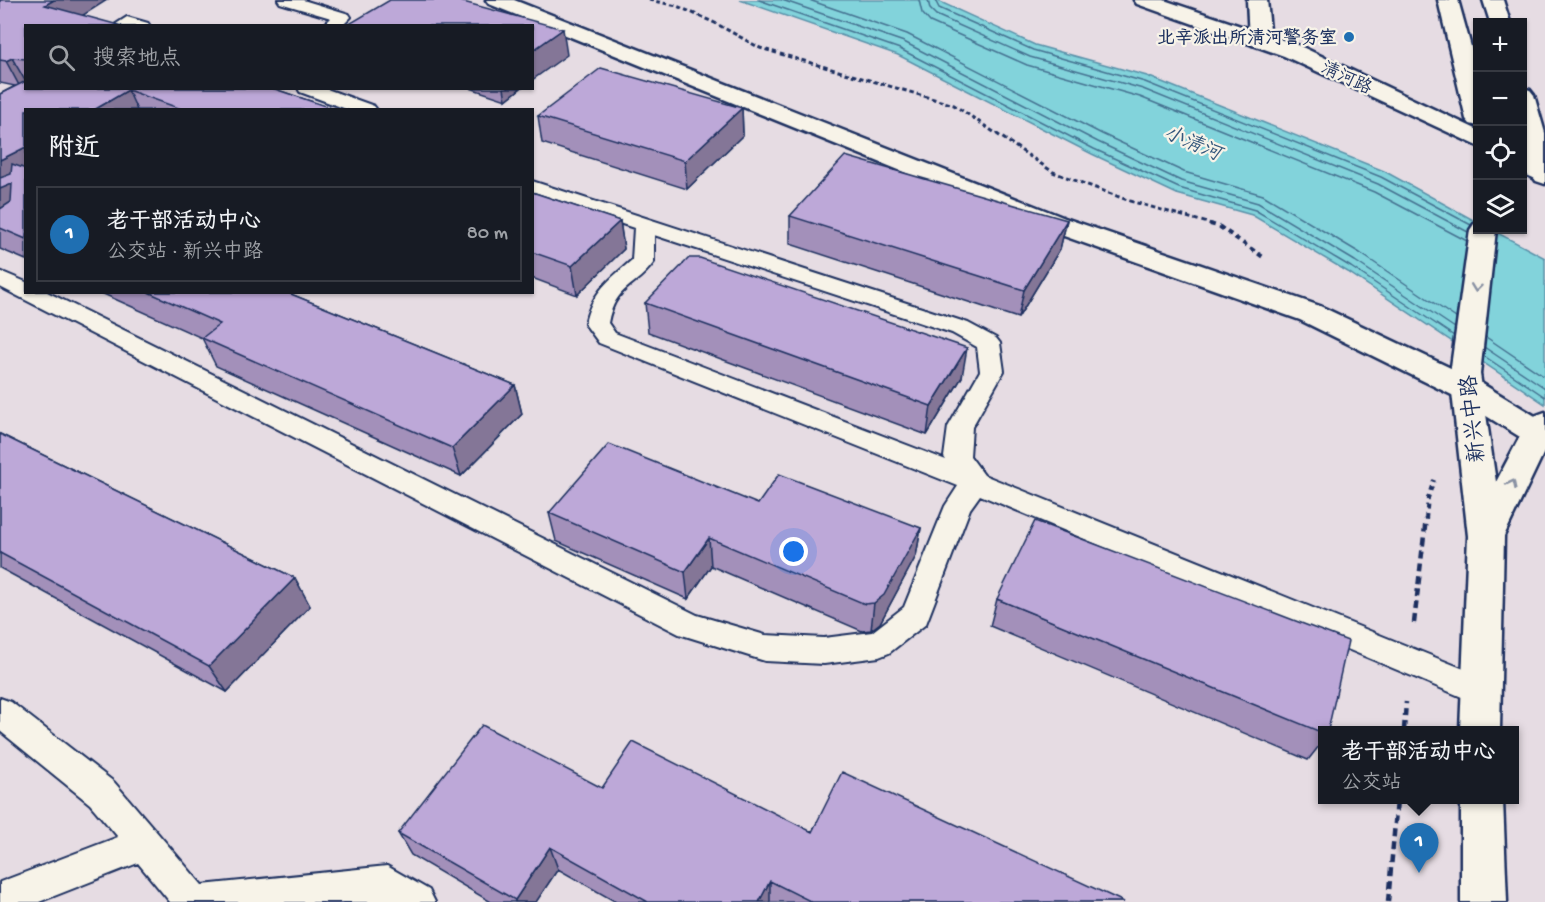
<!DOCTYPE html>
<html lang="zh">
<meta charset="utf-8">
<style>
:root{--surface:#171b24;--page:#242831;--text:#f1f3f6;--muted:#9ea1a6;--line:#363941;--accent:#1f6fb2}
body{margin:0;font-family:"Gochi Hand","LXGW WenKai TC",sans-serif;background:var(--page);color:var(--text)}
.controls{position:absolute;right:18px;top:18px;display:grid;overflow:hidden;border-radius:0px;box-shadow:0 2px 4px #0004}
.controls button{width:54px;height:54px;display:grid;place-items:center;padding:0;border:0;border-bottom:2px solid var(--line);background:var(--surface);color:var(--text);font:30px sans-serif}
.you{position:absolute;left:794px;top:552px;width:21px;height:21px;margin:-15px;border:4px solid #fff;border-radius:50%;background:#1a73e8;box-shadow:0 0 0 9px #1a73e833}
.badge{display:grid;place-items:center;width:39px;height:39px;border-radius:50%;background:var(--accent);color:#fff;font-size:20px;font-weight:700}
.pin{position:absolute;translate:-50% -50px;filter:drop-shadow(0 2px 3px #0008)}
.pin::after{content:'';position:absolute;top:32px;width:21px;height:18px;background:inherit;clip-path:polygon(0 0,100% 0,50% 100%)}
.popup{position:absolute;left:1318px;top:726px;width:201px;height:78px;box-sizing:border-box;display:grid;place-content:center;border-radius:0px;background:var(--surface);filter:drop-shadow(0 2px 4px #0005);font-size:20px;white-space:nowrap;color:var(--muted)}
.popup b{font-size:22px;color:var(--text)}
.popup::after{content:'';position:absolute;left:50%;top:100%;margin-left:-12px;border:12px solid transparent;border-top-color:var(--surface)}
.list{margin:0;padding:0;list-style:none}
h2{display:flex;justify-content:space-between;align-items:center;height:78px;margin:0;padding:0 24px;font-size:26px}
h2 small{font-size:20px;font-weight:400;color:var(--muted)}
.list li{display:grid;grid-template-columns:39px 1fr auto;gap:18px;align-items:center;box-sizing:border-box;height:96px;margin:0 12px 12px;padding:0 12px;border:2px solid var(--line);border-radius:0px}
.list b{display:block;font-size:22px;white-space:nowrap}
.list p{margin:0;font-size:20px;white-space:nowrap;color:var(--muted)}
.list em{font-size:20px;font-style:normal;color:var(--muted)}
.icon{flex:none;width:33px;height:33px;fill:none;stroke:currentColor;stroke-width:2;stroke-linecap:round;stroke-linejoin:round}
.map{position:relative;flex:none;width:1545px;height:902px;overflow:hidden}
.search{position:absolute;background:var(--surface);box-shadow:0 2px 4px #0004;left:24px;top:24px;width:510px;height:66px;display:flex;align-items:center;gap:15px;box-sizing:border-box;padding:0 21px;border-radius:0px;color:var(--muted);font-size:22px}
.panel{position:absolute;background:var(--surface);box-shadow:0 2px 4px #0004;left:24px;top:108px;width:510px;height:186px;border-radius:0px}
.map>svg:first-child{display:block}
.water{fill:#82d3db;stroke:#5991a9;stroke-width:1.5}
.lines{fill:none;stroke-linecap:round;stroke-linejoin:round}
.shore{stroke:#447190;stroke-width:1.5}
.service-casing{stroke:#1b2f5e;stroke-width:4}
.minor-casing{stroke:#1b2f5e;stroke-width:5}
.tertiary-casing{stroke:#1b2f5e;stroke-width:5}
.secondary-casing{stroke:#1b2f5e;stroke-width:5}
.path-far2{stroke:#1b2f5e;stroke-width:3;stroke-dasharray:4.5 3;stroke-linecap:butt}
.path-far1{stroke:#1b2f5e;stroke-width:4;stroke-dasharray:5 4.5;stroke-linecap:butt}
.path{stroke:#1b2f5e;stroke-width:4.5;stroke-dasharray:8 5;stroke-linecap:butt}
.service{fill:#f7f3e8;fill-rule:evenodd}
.minor{fill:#f7f3e8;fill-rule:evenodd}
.tertiary{fill:#f7f3e8;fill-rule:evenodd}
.secondary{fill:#f7f3e8;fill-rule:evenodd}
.wall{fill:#a390ba;stroke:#1b2f5e;stroke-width:1.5}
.shaded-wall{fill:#847697;stroke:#1b2f5e;stroke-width:1.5}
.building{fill:#bda8d8;stroke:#1b2f5e;stroke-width:1.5}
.oneway{stroke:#8991a3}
.poi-dot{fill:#1f6fb2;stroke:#f7f3e8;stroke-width:2}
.labels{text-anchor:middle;stroke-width:4.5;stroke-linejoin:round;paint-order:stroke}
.far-poi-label{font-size:18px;font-weight:bold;fill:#1b2f5e;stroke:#f7f3e8;text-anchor:end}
.far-street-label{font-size:18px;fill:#1b2f5e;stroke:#f7f3e8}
.far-water-label{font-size:20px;font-style:italic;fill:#35587d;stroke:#f7f3e8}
.street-label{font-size:22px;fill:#1b2f5e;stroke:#f7f3e8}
</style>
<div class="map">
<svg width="1545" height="902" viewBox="0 0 1545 902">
<rect width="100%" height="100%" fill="#e6dce3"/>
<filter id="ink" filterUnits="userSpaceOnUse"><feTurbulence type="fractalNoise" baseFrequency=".0167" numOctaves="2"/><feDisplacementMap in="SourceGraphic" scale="12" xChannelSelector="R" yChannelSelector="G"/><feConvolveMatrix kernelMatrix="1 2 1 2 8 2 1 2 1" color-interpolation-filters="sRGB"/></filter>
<g filter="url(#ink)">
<!-- water -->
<path class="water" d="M740 0H936L1035 45 1147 76 1384 171 1477 222 1478 230H1492L1545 258V404L1348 272 1252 215 1177 194 1092 154 898 55Z"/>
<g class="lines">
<!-- shore -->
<path class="shore" d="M759 0 900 49 1094 149 1179 188 1255 210 1351 267 1454 336
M782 0 904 42 1098 142 1181 181 1258 203 1355 261 1455 328
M809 0 907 34 1102 134 1184 172 1263 195 1360 253 1456 318
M919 0 922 13 930 22 1027 65 1140 97 1374 192 1467 241
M928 0 930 9 936 15 1030 57 1143 89 1378 184 1468 232
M935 0 939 8 1033 50 1145 82 1381 177 1471 225
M1486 337 1545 377
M1484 347 1545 388
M1484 356 1545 397"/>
<!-- service casing -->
<g class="service-casing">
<path id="service" d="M278 0H303L349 14 351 17 342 26H323L331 18 280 3Z
M127 17 148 23 150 26H113Z
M298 88H324L374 106 377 110H349L300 92Z
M532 181 968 323 996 338 1000 343 1004 371 972 427 970 456 984 475 1491 680 1495 690 1491 700 1480 703 1469 700 980 495 970 509 926 624 889 653 879 657 824 664 765 661 679 634 0 287V271L26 282V292H47L697 615 765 635 824 638 872 632 904 607 945 506 958 486 599 343 585 324C591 293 610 279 632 260L634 228 532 194ZM654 235 952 333 977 347 980 371 948 427 944 457 946 460 615 333 608 323C615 285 636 288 654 262Z
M0 698 11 702 114 782 202 885 387 866 429 890 435 902H170L138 863 39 902H0V882L118 837 90 804 0 731Z"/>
</g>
<!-- minor casing -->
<g class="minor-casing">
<path id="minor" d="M486 0H514L1065 218 1320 306 1476 380 1545 422V449L1533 445 1454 396 1300 320 1047 230 489 4Z
M1247 0H1267L1271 40 1268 45 1260 46 1252 45 1249 40Z"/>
</g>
<!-- tertiary casing -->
<g class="tertiary-casing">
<path id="tertiary" d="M1134 0H1164L1300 46 1478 130V146L1284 56 1137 4Z
M1522 156 1545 165V183L1522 173Z"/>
</g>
<!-- secondary casing -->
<g class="secondary-casing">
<path id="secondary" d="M1438 0H1458L1478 72V126L1470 124 1466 119Z
M1483 0H1503L1510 22H1490Z
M1522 88 1530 90 1534 95 1545 133V184L1536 181C1518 156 1522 118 1522 88Z
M1478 223V230H1496L1480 374 1496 482 1527 423 1534 416 1545 412V450L1504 536 1500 730H1460L1468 536 1450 374 1470 230 1474 224Z
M1461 800H1503L1507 902H1461Z"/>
</g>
<!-- path-far2 -->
<path class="path-far2" d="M649 0 677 6 715 23 760 48 954 105 1053 172 1130 201 1215 225"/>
<!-- path-far1 -->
<path class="path-far1" d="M1210 224 1220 227 1263 257
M1426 519 1428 498 1434 480"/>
<!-- path -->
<path class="path" d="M1414 623 1426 518
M1404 730 1406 702
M1388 902 1397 800"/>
<!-- service -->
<use href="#service" class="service"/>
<!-- minor -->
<use href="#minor" class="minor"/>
<!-- tertiary -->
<use href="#tertiary" class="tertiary"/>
<!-- secondary -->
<use href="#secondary" class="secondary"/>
</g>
<!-- wall -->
<path class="wall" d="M0 0 26 26V88H272L337 110H26V260L0 249V94L15 86 0 83Z
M470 88H521L506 100Z
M742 108 743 135 687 189 542 143 538 116Z
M532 192 620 221 624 249 577 295 532 278Z
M790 216 1067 220 1060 249 1018 318 790 244Z
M99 292H286L515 385 522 414 461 476 216 366 202 338Z
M645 303 962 377 927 435 648 332Z
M0 434 295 578 310 606 227 692 0 568Z
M758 504 921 528 916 556 880 623 871 630 862 631 711 566 688 599 556 541 549 513Z
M997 599 1323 730V741L1308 760 990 626Z
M602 788 812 832 1124 902H616L558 869 536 902H491L411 855 398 833Z"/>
<!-- shaded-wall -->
<path class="shaded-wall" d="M54 0H107L66 26 45 5Z
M563 29 567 55 532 80V51Z
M12 58 26 82 20 87 6 61Z
M504 88H521L506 100Z
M128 90 137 110H94Z
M742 108 743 135 687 189 685 161Z
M26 147V208L0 225V160Z
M1067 220 1060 249 1018 318 1024 290Z
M620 221 624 249 577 295 572 266Z
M967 348 962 377 927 435 931 406Z
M515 385 522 414 461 476 452 448Z
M921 528 916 556 880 623 871 630 874 603Z
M709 538 711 566 688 599 685 572Z
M295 578 310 606 227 692 209 666Z
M550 847 558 869 536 902H515V900Z
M770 881V902H759Z"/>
<!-- building -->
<path class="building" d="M0 0H54L45 5 122 26H26V59L12 58 6 61 0 60Z
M390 0H456L563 29 532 51V26H346Z
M601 68 742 108 685 161 538 116Z
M26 81V88H272L337 110H184L128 90 94 110H26V147L0 160V94Z
M845 156 1067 220 1024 290 790 216Z
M12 164 26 169V239L0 228V209L11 202 12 184 0 189V178L11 174Z
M532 192 620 221 572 266 532 252Z
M689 258H700L967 348 931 406 645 303Z
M148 292H286L515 385 452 448 202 338 220 324Z
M0 434 295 578 209 666 0 553Z
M609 444 758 504 779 474 921 528 884 595 874 603 865 604 709 538 685 572 549 513Z
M1035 521 1348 641 1328 730H1323V733L997 599Z
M482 725 602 788 633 742 812 832 842 772 1124 902H812L770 881 759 902H648L550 847 515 900 398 833Z"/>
<!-- one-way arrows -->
<defs><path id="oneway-chevron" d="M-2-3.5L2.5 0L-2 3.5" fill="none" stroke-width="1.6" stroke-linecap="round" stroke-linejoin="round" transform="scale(1.5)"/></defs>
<g class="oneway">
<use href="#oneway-chevron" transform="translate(1476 288) rotate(97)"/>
<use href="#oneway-chevron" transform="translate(1512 484) rotate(-64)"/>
</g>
</g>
<!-- markers -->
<circle class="poi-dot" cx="1349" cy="37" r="6"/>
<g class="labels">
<!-- far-poi labels -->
<g class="far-poi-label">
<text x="1337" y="43">北辛派出所清河警务室</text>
</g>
<!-- far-street labels -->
<g class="far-street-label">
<text transform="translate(1347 77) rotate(25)" y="6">清河路</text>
</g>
<!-- far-water labels -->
<g class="far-water-label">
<text transform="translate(1193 142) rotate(23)" y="7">小清河</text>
</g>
<!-- street labels -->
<g class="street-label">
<text transform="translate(1471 419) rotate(-96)" y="8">新兴中路</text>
</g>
</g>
</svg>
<div class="controls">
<button>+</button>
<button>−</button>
<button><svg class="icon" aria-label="locate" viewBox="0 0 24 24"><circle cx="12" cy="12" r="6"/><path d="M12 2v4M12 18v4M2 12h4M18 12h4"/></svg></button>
<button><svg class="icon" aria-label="layers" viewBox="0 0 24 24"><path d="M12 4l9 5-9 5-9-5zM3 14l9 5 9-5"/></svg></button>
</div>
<div class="you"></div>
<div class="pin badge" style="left:1419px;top:873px">1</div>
<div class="popup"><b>老干部活动中心</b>公交站</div>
<div class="search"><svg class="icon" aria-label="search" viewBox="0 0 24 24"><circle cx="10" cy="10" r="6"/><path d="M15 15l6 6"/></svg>搜索地点</div>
<section class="panel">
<h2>附近<small></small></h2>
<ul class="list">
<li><span class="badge">1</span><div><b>老干部活动中心</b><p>公交站 · 新兴中路</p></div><em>80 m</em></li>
</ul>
</section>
</div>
